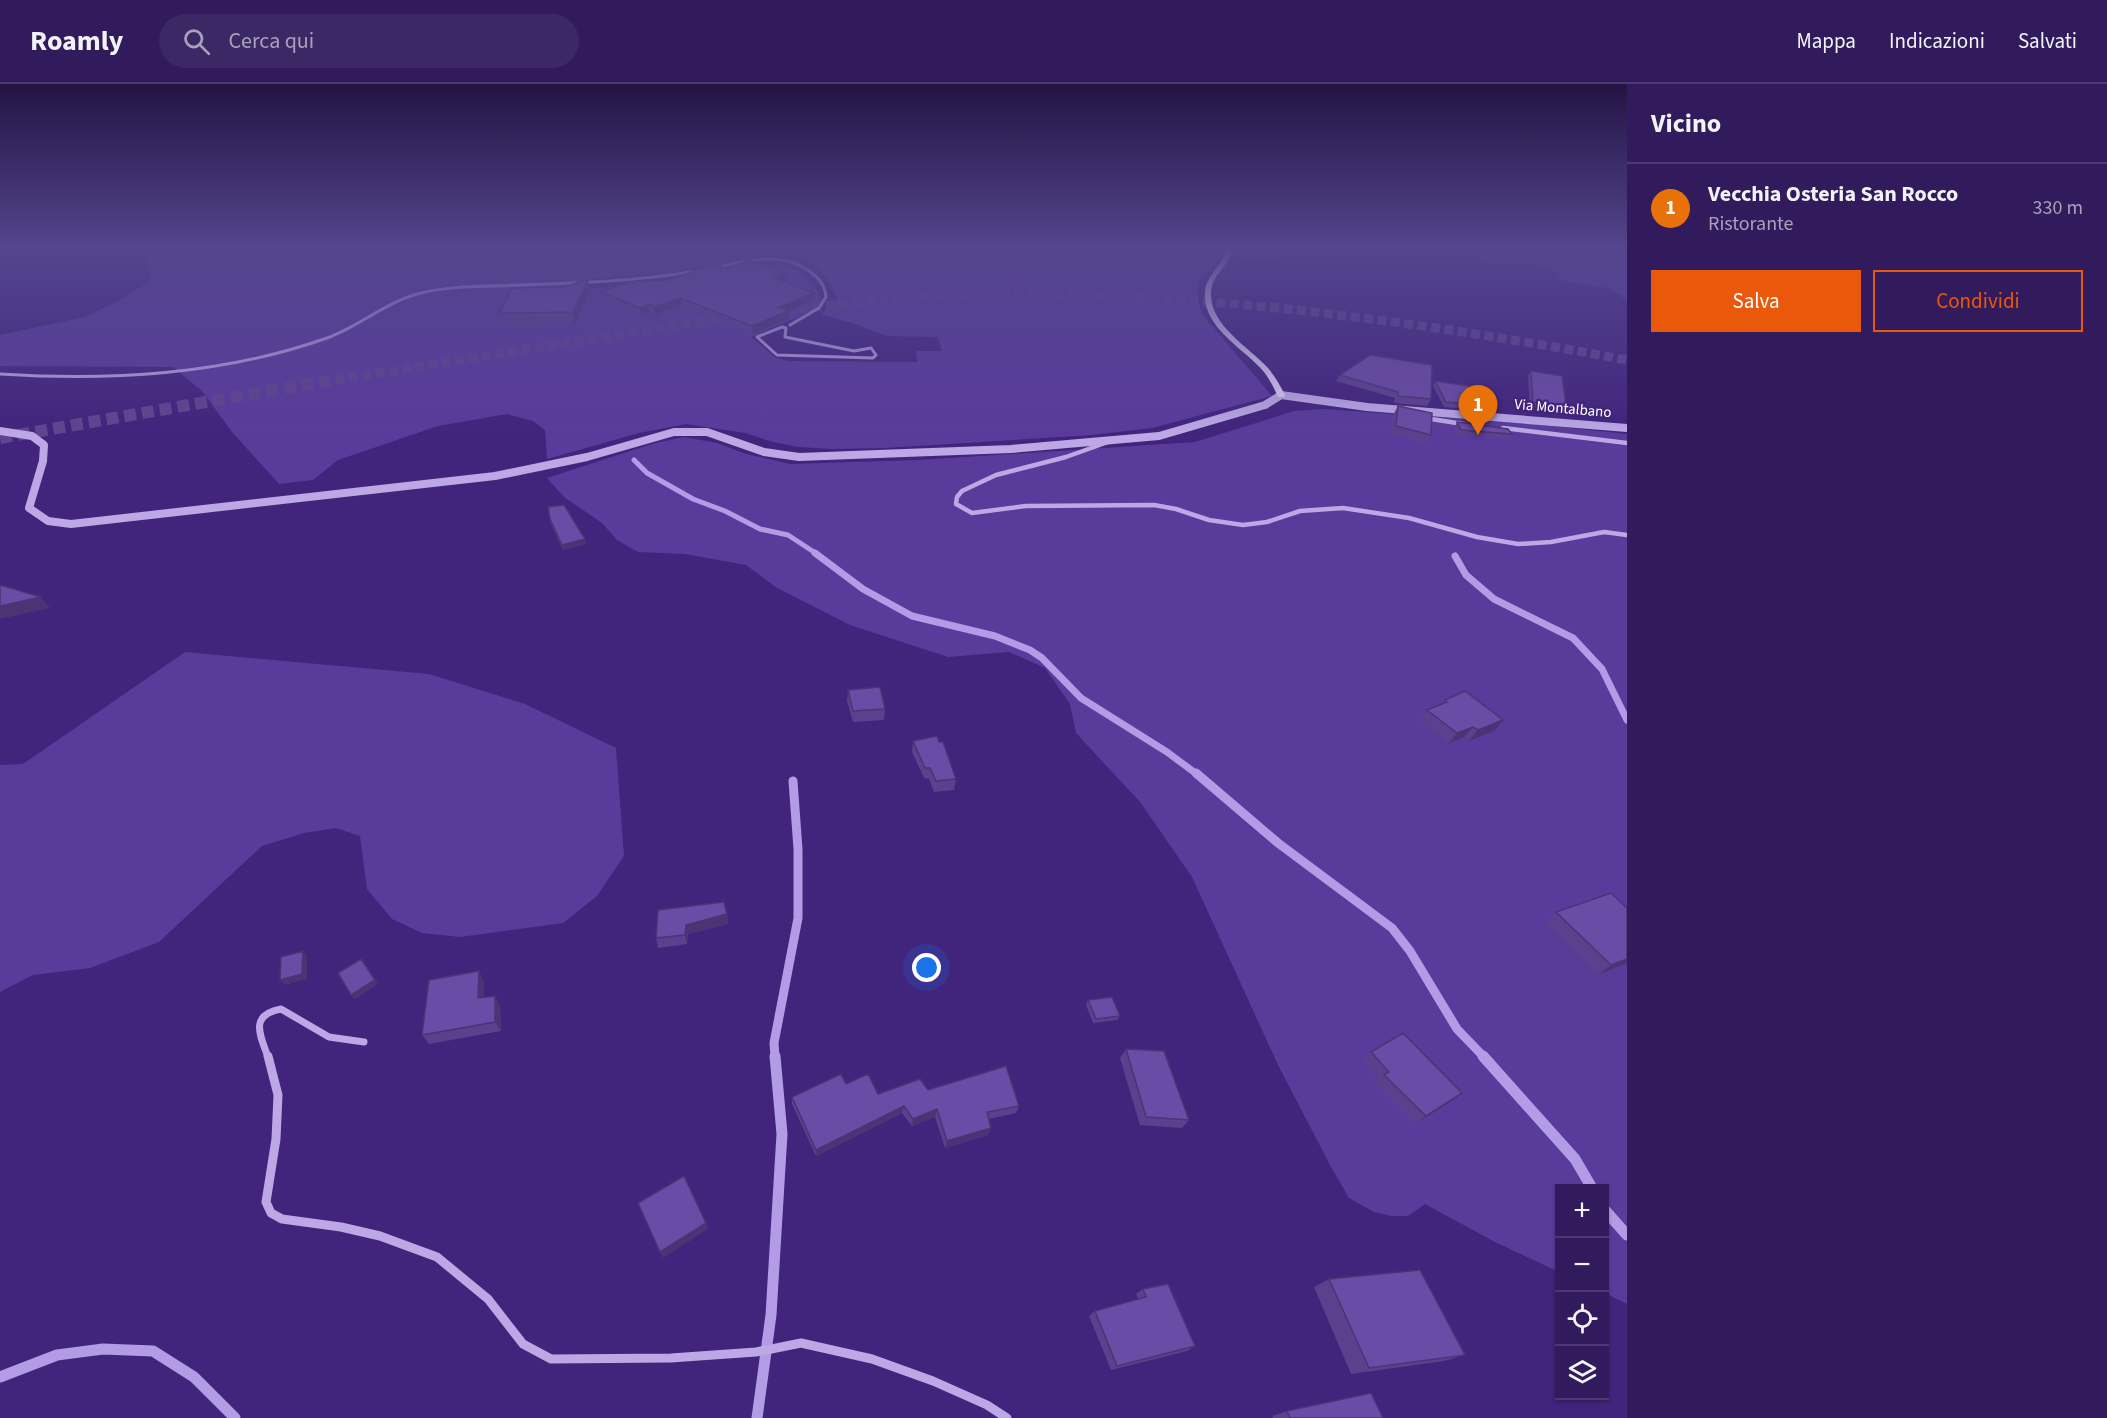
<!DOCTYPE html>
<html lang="it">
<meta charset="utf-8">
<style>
:root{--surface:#311b5d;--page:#3d2866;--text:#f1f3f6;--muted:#a8a1bc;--line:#4c3972;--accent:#ea580c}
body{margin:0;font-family:"Source Sans 3",sans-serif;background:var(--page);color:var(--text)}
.controls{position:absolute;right:18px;bottom:18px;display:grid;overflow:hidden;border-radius:0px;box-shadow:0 2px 4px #0004}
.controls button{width:54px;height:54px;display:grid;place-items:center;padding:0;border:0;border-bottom:2px solid var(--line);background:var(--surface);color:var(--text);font:30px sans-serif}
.you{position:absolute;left:927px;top:884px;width:21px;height:21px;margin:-15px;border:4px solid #fff;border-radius:50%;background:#1a73e8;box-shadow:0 0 0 9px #1a73e833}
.badge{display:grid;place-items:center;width:39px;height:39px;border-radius:50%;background:var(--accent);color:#fff;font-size:20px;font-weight:700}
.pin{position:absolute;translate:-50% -50px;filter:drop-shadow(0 2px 3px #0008)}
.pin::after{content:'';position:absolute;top:32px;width:21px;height:18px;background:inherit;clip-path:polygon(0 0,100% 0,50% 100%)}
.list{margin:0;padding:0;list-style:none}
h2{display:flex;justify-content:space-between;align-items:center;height:78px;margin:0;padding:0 24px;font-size:26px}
h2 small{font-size:20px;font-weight:400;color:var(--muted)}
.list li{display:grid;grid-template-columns:39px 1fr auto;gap:18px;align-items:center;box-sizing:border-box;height:90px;padding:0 24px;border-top:2px solid var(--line)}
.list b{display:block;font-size:22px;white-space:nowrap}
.list p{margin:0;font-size:20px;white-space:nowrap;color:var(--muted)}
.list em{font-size:20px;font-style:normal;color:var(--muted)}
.actions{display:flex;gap:12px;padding:18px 24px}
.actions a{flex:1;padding:14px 0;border:2px solid var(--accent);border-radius:0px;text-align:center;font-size:21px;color:var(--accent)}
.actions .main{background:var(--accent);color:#fff}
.icon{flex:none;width:33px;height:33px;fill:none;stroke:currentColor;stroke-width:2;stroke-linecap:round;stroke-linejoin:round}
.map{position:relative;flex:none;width:1627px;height:1334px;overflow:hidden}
header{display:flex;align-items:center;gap:36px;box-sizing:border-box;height:84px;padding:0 30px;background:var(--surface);border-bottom:2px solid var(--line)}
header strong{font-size:28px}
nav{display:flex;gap:33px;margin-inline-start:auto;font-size:21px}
.search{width:420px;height:54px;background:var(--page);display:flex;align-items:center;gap:15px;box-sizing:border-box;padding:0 21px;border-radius:33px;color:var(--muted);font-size:22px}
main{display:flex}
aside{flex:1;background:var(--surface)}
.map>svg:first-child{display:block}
.green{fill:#593b9b;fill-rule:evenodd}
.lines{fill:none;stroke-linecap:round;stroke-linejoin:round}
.stream-far3{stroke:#b29ce6;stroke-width:5}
.stream-far2{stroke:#b29ce6;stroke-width:7}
.stream-far1{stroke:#b29ce6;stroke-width:9}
.stream{stroke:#b29ce6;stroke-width:11}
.trunk-tunnel-far1{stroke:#5e4590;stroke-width:9;stroke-dasharray:9 4.5;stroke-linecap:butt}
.trunk-tunnel{stroke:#5e4590;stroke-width:12;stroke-dasharray:12 6;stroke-linecap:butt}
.pedestrian{stroke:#bba8e5;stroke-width:3}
.minor-far3{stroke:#bba8e5;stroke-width:3}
.minor-far2{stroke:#bba8e5;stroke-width:4.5}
.minor-far1{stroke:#bba8e5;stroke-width:7}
.minor{stroke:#bba8e5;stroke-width:9}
.tertiary{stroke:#bba8e5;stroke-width:8}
.secondary{fill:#ddd1f5;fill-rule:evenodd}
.wall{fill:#5a418e}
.shaded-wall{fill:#4a3574}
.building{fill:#694ca5;stroke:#4a3574;stroke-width:1.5}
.labels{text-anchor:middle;stroke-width:4.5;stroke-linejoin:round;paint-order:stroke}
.far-street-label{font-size:15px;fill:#fff;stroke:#41247c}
</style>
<header>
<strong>Roamly</strong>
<div class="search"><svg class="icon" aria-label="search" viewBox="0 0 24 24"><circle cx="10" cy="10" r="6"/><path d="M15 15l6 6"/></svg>Cerca qui</div>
<nav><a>Mappa</a><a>Indicazioni</a><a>Salvati</a></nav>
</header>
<main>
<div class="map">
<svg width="1627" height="1334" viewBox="0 0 1627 1334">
<rect width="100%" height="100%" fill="#41247c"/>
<!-- green -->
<path class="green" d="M161 163H1221V171L1201 194 1196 209 1202 230 1272 312 1152 344 1092 351 885 364 832 365 798 363 773 358 745 349 686 340 639 349 547 375 545 346 533 337 507 330 438 342 338 376 313 396 279 400 232 348 202 307 173 283 0 282V251L84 233 122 215 151 196 147 173ZM772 171C807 172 824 182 837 215L821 230 855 240 887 252 938 253 942 267H916L917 278 788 277 775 273 751 253 824 222C815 191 786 174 754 178 744 179 736 182 726 181L649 204 624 205 613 202 578 206 585 203 593 194 668 189Z
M1238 163H1328L1330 168 1271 174 1238 173Z
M1483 163H1627V216L1609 204 1562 197 1558 194 1560 189C1535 173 1504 185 1478 176L1474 168 1485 166Z
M1323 325 1533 340 1627 350V1220L1605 1209 1604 1104H1560L1559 1188 1495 1158 1425 1120 1408 1132H1391L1374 1128 1349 1114 1331 1083 1278 981 1192 793 1140 718 1076 649 1070 620 1045 584 1009 568 948 573 850 541 777 504 746 481 685 470 638 468 617 456 602 439 564 413 547 394 655 359 684 353 717 359 743 369 790 380 919 376 1195 358 1294 327Z
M185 568 429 590 525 620 616 664 624 772 597 812 563 839 460 853 422 849 392 835 367 805 360 752 336 744 304 749 262 762 159 858 90 884 33 891 0 908V681L23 680Z"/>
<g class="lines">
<!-- stream-far3 -->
<path class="stream-far3" d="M634 376 647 389 693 415 725 427 760 445 788 451 817 470"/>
<!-- stream-far2 -->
<path class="stream-far2" d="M815 469 863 505 912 532 995 552 1030 566 1042 574 1081 614 1167 668 1198 691
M1455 472 1466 491 1494 515 1573 554 1602 585 1627 636"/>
<!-- stream-far1 -->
<path class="stream-far1" d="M1196 689 1278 759 1392 844 1410 867 1457 945 1484 973
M775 973 774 959 798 834V765L793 697"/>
<!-- stream -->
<path class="stream" d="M1483 972 1575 1075 1592 1104
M1604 1125 1627 1151
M0 1293 57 1271 103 1265 153 1267 194 1293 235 1334
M757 1334 771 1231 782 1050 775 972"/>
<!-- trunk-tunnel-far1 -->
<path class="trunk-tunnel-far1" d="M772 228C832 221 892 213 952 211 1179 204 1405 235 1627 276
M322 298 738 232"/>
<!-- trunk-tunnel -->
<path class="trunk-tunnel" d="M0 354 331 296"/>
<!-- pedestrian -->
<path class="pedestrian" d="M782 243 786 244 785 253 854 267 871 264 876 271 873 274 777 271 757 253Z"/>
<!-- minor-far3 -->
<path class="minor-far3" d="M713 184C745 178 779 166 809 187 819 194 825 201 826 213L819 224 790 241
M0 290C110 297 222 291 327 254 360 242 387 217 421 209 453 201 488 203 521 201 580 199 638 197 697 187"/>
<!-- minor-far2 -->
<path class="minor-far2" d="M1425 334 1463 340
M1503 344 1627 359
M1108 358 1066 373 996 391 962 407 957 413 956 420 972 429 1026 422 1154 421 1176 425 1209 436 1243 441 1267 438 1300 427 1343 424 1409 434 1477 453 1518 460 1551 458 1604 448 1627 451"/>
<!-- minor-far1 -->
<path class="minor-far1" d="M268 973C260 951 249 931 281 925L329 953 364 958"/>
<!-- minor -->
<path class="minor" d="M268 972 278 1011 276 1055 266 1118 271 1129 282 1135 341 1143 380 1152 437 1173 488 1215 523 1260 551 1275 671 1274 756 1268 801 1259 872 1275 933 1297 987 1321 1007 1334"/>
<!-- tertiary -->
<path class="tertiary" d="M0 347 32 352 44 361 43 377 29 424 48 437 71 440 495 392 587 373 674 348H707L764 368 799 373 1011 365 1159 352 1265 321 1281 311 1367 323 1627 344"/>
<!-- secondary -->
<path class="secondary" d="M1226 163H1232C1232 181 1212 189 1211 208 1209 241 1248 262 1268 284 1275 292 1280 301 1285 311L1284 313H1278C1274 304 1270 296 1264 288 1245 265 1202 244 1205 208 1206 190 1225 181 1226 163Z"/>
</g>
<!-- wall -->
<path class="wall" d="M728 185 786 188V195L783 197 814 216 790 227V234L753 250 682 221 655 231 649 228 641 231 603 215 601 208 669 196Z
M565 203 590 207 575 240 503 242 500 229Z
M1531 287 1566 321 1563 326 1530 323 1528 292Z
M1340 291 1431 315 1427 322 1394 319 1395 314 1336 297Z
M1435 297 1490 322 1487 327 1444 323 1433 302Z
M1398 322 1431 351 1426 360 1392 351 1393 331Z
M1457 338 1512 350 1509 355 1458 351 1454 344Z
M550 435 586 460 563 466 551 440Z
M848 606 885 625 884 636 853 638 847 617Z
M1445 616 1494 647 1469 657 1464 653 1448 660 1419 636 1427 626 1442 620Z
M913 657 939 658 956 695 954 706 934 708 929 695 924 694 912 668Z
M1627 824V879L1598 891 1545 838 1556 828Z
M727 830 728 840 688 850 687 860 658 864 656 854Z
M484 897V914L495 912 500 922 501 947 429 960 422 951Z
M1088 916 1120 932 1117 936 1093 939 1086 921Z
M1126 965 1189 1036 1182 1044 1140 1041 1120 974Z
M1371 968 1462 1009 1415 1040 1374 999 1379 996 1361 976Z
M846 1000 878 1010 928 1006 1019 1022 1016 1029 989 1035 988 1051 945 1064 935 1033 912 1042 902 1029 816 1072 792 1020V1013Z
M1329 1195 1465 1271 1444 1277 1351 1290 1314 1203Z
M1143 1205 1195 1262 1187 1267 1111 1286 1089 1232 1095 1227 1138 1215 1136 1210Z
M1287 1327 1383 1334H1273L1272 1332Z"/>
<!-- shaded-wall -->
<path class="shaded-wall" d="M786 188V195L774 201V194Z
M588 195 590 207 575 240 573 228Z
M814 209V216L790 227V234L753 250 752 242 777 224Z
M681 214 682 221 655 231 654 223Z
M648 220 649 228 641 231 640 224Z
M585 455 586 460 563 466 562 461Z
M41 513 50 524 0 535V522Z
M1503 636 1494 647 1469 657 1478 646Z
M1473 643 1464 653 1448 660 1457 649Z
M727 830 728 840 688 850 687 860 685 851 686 841Z
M303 867 307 872V895L285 901 280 896Z
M361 875 378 900 355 915 351 911Z
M1627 875V879L1598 891 1611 881Z
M479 887 484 897V924L478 914Z
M495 912 500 922 501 947 495 938Z
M1462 1009 1450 1018 1415 1040 1426 1032Z
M904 1022 902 1029 816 1072V1066Z
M937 1025 935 1033 912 1042 913 1035Z
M991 1044 988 1051 945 1064 947 1057Z
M706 1139 708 1145 663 1174 660 1168Z"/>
<!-- building -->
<path class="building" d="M749 176 786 188 774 194 814 209 777 224 790 226 752 242 681 214 654 223 648 220 640 224 601 208 629 198 669 196 713 180 728 185Z
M588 195 573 228 500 229 512 204 565 203Z
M1370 271 1432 281 1431 315 1398 312V308L1340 291Z
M1531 287 1562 292 1566 321 1533 318Z
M1435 297 1476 303 1490 322 1446 318Z
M1398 322 1432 329 1431 351 1396 342Z
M1457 338 1508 345 1512 350 1461 346Z
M564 421 585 455 562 461 550 435 548 423Z
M0 501 41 513 0 522Z
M880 603 885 625 853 627 848 606Z
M1465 607 1503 636 1478 646 1473 643 1457 649 1427 626 1447 618 1445 616Z
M937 652 939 658H943L956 695 936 697 930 684H925L913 657Z
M1611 809 1627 824V875L1611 881 1556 828Z
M724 818 727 830 686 841 685 851 656 854 658 826Z
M303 867 302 890 280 896 281 873Z
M361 875 375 896 351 911 338 889Z
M479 887 478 914 495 912V938L422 951 429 896Z
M1112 913 1120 932 1096 935 1088 916Z
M1403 949 1462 1009 1426 1032 1384 991 1389 988 1371 968Z
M1126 965 1164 967 1189 1036 1146 1033Z
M1006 982 1019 1022 987 1028 991 1044 947 1057 937 1025 913 1035 904 1022 816 1066 792 1013 841 990 846 1000 868 990 878 1010 920 995 928 1006Z
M684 1092 706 1139 660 1168 638 1119Z
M1420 1186 1465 1271 1369 1284 1329 1195Z
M1168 1200 1195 1262 1117 1282 1095 1227 1146 1213 1143 1205Z
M1371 1309 1383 1334H1290L1287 1327Z"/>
<!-- sky -->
<linearGradient id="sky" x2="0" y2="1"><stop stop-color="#241444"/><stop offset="0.47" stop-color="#54458e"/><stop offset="1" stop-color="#54458e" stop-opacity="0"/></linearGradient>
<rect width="1627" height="350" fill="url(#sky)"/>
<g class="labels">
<!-- far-street labels -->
<g class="far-street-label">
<text transform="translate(1563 324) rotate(5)" y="5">Via Montalbano</text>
</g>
</g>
</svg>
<div class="controls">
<button>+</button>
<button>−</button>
<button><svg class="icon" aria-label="locate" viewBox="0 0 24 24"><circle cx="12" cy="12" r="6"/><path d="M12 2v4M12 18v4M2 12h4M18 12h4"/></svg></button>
<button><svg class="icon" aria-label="layers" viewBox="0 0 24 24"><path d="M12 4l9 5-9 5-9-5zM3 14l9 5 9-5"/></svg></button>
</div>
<div class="you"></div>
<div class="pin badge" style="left:1478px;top:351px;background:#e8710a">1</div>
</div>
<aside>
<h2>Vicino<small></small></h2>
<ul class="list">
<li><span class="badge" style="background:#e8710a">1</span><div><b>Vecchia Osteria San Rocco</b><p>Ristorante</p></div><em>330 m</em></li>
</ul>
<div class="actions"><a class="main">Salva</a><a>Condividi</a></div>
</aside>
</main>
